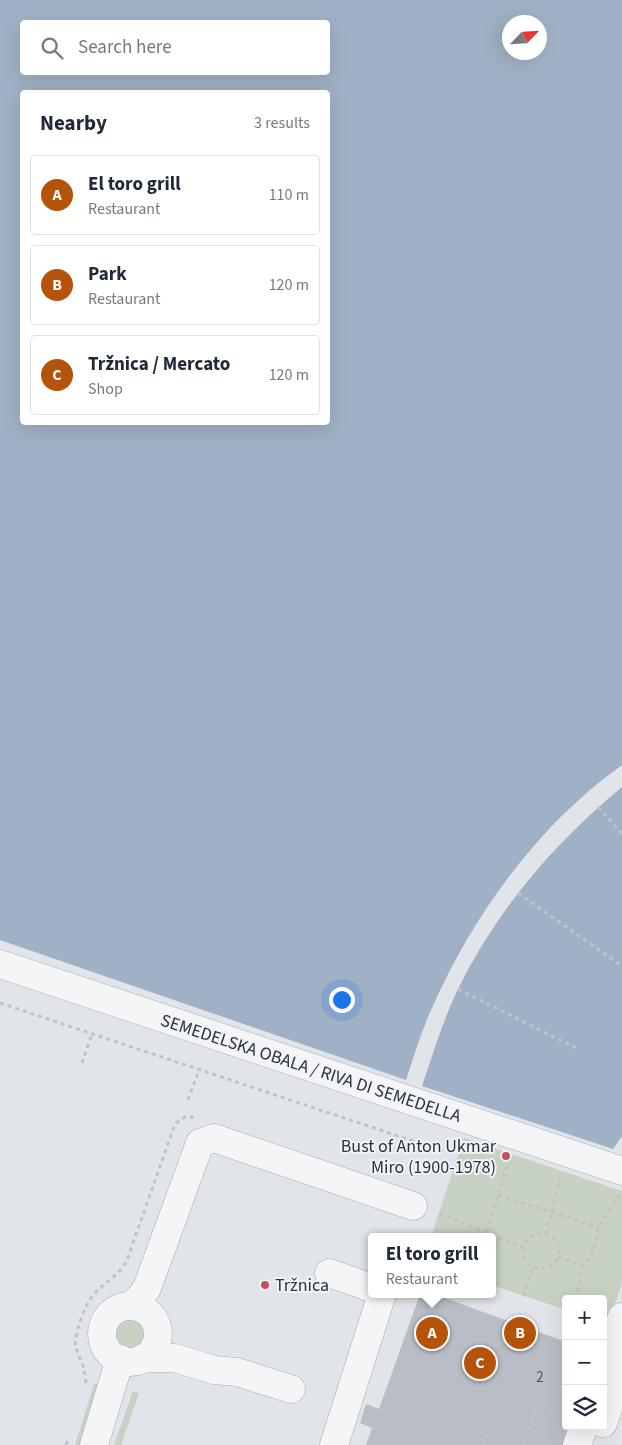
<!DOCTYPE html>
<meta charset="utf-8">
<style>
:root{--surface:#fff;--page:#f2f2f3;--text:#1f2937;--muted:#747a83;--line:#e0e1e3;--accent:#b45309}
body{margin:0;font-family:"Source Sans 3",sans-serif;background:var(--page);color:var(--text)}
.controls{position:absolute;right:15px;bottom:15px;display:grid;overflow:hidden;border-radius:5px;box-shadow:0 5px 20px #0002}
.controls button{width:45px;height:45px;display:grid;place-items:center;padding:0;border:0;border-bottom:1px solid var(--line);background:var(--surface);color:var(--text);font:25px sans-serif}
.compass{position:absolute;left:502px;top:15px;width:45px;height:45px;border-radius:50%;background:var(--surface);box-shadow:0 5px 20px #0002;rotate:65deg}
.you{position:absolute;left:341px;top:999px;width:18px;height:18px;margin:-12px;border:4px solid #fff;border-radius:50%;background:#1a73e8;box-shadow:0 0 0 8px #1a73e833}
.badge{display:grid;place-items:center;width:32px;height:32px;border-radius:50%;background:var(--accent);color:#fff;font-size:16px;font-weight:700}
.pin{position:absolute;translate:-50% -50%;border:2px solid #fff;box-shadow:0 1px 5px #0006}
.popup{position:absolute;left:368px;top:1233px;width:128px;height:65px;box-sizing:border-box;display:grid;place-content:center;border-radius:5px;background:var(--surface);filter:drop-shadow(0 1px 4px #0005);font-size:16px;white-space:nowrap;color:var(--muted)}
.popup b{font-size:19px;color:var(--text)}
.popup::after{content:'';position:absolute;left:50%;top:100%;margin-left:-10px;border:10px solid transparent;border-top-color:var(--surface)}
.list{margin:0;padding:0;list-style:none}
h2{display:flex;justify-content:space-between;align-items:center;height:65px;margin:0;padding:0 20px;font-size:21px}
h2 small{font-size:16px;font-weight:400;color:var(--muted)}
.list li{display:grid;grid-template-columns:32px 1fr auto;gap:15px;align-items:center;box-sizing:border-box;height:80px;margin:0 10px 10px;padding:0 10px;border:1px solid var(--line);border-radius:5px}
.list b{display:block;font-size:19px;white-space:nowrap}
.list p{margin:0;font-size:16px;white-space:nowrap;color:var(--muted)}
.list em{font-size:16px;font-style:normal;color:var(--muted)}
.icon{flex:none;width:28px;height:28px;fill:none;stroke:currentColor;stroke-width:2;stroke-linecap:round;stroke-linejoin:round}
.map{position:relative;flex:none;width:622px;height:1445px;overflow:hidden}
.search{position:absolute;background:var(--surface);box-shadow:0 5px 20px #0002;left:20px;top:20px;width:310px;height:55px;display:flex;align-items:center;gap:12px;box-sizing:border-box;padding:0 18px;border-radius:5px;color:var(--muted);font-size:19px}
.panel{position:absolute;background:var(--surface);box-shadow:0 5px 20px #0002;left:20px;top:90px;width:310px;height:335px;border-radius:5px}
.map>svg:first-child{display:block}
.green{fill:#c7d2c3}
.water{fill:#a0b1c5;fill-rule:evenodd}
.building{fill:#b9bdc5}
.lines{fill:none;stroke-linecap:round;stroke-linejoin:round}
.minor-casing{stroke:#a7abb3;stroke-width:29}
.path{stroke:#c0c2c7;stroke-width:3;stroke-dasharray:4 4;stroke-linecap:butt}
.minor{stroke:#f4f5f7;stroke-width:28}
.poi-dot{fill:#c25261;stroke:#f1f3f6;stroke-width:2}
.labels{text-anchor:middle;stroke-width:4;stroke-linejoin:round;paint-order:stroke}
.number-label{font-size:15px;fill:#4e5560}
.street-label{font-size:18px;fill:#2b323f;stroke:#f1f3f6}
.poi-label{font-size:18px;fill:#2b323f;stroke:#f1f3f6;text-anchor:end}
</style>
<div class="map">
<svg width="622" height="1445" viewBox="0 0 622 1445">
<rect width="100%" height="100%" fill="#e1e4e9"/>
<!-- green -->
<path class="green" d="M464 1138 622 1191V1283L608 1324 603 1323V1299H566V1310L492 1285V1237H431Z
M114 1335a16 16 0 1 1 32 0a16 16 0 1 1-32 0Z
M94 1384H99L81 1445H75Z
M133 1391 139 1393 121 1445H114Z"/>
<!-- water -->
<path class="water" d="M0 0H622V765C538 825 473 915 432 1008 421 1032 414 1056 406 1080L0 940ZM22 22H328V72H22ZM510 22H540V52H510ZM22 92H328V422H22Z
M622 787V1136L613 1149 422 1086C433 1054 443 1020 458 989 497 910 554 843 622 787Z"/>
<!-- building -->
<path class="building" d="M420 1294H434L566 1342V1426H571L565 1445H366L372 1428 360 1423 366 1404 379 1409Z"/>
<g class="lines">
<!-- minor casing -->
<g class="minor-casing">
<path id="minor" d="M0 964 622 1171
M329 1273 372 1288
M130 1306 138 1300 147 1288 200 1143 214 1138 413 1206
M102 1334a28 28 0 1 1 56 0a28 28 0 1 1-56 0Z
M143 1358H175L214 1370 237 1372 291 1389
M603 1370 622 1317
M603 1423 622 1370
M94 1445 120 1359
M334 1445 382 1294
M577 1445 584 1426"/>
</g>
<!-- path -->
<path class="path" d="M598 807 622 834
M518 893 622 966
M458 989 578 1049
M0 1003 443 1151
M82 1063 92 1034
M188 1100 199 1070
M498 1195 598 1227
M439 1213 524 1248
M487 1231 509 1159
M523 1251a18 18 0 1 1 36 0a18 18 0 1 1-36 0Z
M546 1234 560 1176
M558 1257 582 1266
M524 1296 532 1266
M576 1299 582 1266 591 1257 597 1239 598 1227 620 1194
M86 1383 84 1368 75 1346C76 1330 84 1306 94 1294 106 1281 119 1276 127 1260L175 1124 185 1117H198
M66 1445 69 1437
M484 1445 502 1393 563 1415
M523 1445 537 1406"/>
<!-- minor -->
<use href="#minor" class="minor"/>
</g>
<!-- markers -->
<g class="poi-dot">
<circle cx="506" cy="1156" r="5"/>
<circle cx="265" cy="1285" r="5"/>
</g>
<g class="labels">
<!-- number labels -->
<g class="number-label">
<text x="540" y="1382">2</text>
</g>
<!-- street labels -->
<g class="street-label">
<text transform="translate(311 1068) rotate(18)" y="6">SEMEDELSKA OBALA / RIVA DI SEMEDELLA</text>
</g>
<!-- poi labels -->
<g class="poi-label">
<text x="496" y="1152">Bust of Anton Ukmar<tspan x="496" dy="21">Miro (1900-1978)</tspan></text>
<text x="275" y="1291" text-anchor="start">Tržnica</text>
</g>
</g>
</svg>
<div class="controls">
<button>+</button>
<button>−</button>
<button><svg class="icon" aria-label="layers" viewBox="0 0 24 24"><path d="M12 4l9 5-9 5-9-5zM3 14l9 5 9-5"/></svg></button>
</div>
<svg class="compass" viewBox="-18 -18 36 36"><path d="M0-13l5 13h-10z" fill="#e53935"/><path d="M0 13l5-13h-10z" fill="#747a83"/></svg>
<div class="you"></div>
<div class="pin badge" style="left:432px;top:1333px">A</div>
<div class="popup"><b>El toro grill</b>Restaurant</div>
<div class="pin badge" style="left:520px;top:1333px">B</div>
<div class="pin badge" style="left:480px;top:1363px">C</div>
<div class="search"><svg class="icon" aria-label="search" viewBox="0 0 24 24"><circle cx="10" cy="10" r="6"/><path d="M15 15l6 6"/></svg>Search here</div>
<section class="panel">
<h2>Nearby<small>3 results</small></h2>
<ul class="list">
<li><span class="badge">A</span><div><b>El toro grill</b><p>Restaurant</p></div><em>110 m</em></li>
<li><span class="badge">B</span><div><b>Park</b><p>Restaurant</p></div><em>120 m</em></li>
<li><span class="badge">C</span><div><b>Tržnica / Mercato</b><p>Shop</p></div><em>120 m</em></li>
</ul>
</section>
</div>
